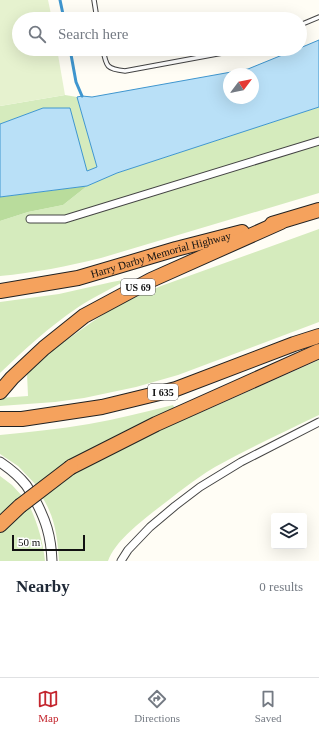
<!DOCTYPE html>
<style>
:root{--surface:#fff;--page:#f6f6f7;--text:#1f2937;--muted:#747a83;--line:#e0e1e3;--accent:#c4262e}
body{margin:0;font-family:"Times New Roman",serif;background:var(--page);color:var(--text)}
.controls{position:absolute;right:12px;bottom:12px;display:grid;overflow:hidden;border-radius:4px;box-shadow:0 4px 16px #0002}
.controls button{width:36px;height:36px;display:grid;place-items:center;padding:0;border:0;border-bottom:1px solid var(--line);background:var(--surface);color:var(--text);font:20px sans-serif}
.compass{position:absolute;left:223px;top:68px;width:36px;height:36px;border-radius:50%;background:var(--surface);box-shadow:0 4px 16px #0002;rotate:58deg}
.scale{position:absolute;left:12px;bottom:10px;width:73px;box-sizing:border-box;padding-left:4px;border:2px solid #111;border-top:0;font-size:11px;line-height:14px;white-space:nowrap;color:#111;-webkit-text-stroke:3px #fff;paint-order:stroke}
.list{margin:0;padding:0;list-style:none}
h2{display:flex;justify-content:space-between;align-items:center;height:52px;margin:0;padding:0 16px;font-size:17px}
h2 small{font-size:13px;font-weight:400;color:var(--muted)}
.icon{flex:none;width:22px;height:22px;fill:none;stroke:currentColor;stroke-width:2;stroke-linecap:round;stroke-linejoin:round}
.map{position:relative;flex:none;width:319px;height:561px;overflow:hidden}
.search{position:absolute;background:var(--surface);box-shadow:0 4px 16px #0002;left:12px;right:12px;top:12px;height:44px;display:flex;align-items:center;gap:10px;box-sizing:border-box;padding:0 14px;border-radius:22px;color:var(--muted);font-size:15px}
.sheet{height:116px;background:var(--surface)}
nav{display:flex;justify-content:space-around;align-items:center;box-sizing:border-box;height:56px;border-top:1px solid var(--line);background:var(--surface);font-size:11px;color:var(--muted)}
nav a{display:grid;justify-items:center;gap:2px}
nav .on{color:var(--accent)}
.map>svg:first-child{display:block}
.green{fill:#d5ebbd}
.forest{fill:#b9dc9c}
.pitch{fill:#e6f2cf}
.water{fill:#b9e0f7;stroke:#3f96cf;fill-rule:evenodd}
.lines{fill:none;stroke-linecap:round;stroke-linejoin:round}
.stream{stroke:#3f96cf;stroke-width:3}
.service-casing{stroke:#444;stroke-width:5.5}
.minor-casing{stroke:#444;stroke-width:9}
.tertiary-casing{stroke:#444;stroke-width:11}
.motorway-casing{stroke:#222;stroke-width:16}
.service{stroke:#fff;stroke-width:3.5}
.minor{stroke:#fff;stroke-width:7}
.tertiary{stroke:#fff;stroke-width:9}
.motorway{stroke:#f5a25d;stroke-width:14}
.motorway-bridge-casing{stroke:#222;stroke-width:16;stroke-linecap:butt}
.motorway-bridge{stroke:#f5a25d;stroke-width:14}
.labels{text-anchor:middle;stroke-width:4;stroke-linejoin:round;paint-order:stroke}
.shield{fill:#fff;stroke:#585858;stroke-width:1}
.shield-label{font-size:10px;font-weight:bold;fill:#111}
.street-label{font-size:11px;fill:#111;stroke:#fff}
</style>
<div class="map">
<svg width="319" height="561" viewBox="0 0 319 561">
<rect width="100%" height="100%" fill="#fffdf5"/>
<!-- green -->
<path class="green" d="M65 95 77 97 97 167 87 171 43 108 0 124V106Z
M319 107V193L101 258C68 266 34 273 0 276V221L28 212 63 205 87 186 117 173Z
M319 229V322L178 375 136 387 84 398 55 402 0 406V398L28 396 27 373 44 356 92 322 113 308 138 296 161 286Z
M128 279C111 289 93 297 77 308 49 327 24 350 0 373V302L59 294 112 282Z
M319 360V415C284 432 249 448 215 467 193 480 173 497 153 512 137 525 115 542 108 561H59C58 544 56 525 49 510 47 505 44 500 41 495L75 471 156 431 209 409Z
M173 405 175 409 101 444 84 454 37 486 18 466 0 454V435C30 432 59 429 89 424 117 419 145 412 173 405Z
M0 476 12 485 23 497 0 516Z
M30 507C38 525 43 542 45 561H0V533Z"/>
<!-- forest -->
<path class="forest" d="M87 186 63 205 28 212 0 221V197Z"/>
<!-- pitch -->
<path class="pitch" d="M0 0H48L52 19H19V49H57L65 95 0 106Z"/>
<!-- water -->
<path class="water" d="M319 40V107L117 173 87 186 0 197V124L43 108H70L87 171 97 167 77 97 82 96 92 97 248 69 297 49H300V48ZM229 74H253V98H229Z"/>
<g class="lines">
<!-- stream -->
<path class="stream" d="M60 0 64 19
M70 49 76 82 82 96"/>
<!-- service casing -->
<g class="service-casing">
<path id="service" d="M94 0 97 19
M300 25 319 17
M103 49C106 67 107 69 125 71L244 49"/>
</g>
<!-- minor casing -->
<g class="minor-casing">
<path id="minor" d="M30 219H65L319 141
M121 561 128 550 150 527 175 506 200 487 241 462 319 422"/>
</g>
<!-- tertiary casing -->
<g class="tertiary-casing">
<path id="tertiary" d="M0 462C9 468 19 476 26 485 29 489 31 494 34 498 46 520 51 536 52 561"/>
</g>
<!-- motorway casing -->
<g class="motorway-casing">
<g id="motorway">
<path d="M272 224 319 210"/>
<path id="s1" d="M0 291 78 278 176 249 242 232"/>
<path d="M0 392 12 378 44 348 84 316 151 280 281 222"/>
<path d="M0 419H22L102 407 176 389 294 344 319 336"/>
<path d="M71 467 156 424 319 351"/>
<path d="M0 525 20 506"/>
</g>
</g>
<!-- service -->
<use href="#service" class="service"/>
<!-- minor -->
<use href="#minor" class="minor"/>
<!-- tertiary -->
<use href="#tertiary" class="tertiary"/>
<!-- motorway -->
<use href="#motorway" class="motorway"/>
<!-- motorway-bridge casing -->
<g class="motorway-bridge-casing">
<path id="motorway-bridge" d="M20 506 71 467"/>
</g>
<!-- motorway-bridge -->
<use href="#motorway-bridge" class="motorway-bridge"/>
</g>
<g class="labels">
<!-- shield labels -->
<g class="shield">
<rect x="121" y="279" width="34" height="16" rx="3"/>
<rect x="148" y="384" width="30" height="16" rx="3"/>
</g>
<g class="shield-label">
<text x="138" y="291">US 69</text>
<text x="163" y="396">I 635</text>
</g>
<!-- street labels -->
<g class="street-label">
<text dy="4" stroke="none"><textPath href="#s1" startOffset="165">Harry Darby Memorial Highway</textPath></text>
</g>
</g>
</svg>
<div class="controls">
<button><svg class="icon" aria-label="layers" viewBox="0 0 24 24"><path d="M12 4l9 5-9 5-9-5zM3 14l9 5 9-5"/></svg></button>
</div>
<svg class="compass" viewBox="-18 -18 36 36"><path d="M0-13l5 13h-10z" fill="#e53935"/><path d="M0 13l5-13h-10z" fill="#747a83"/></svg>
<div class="scale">50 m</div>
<div class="search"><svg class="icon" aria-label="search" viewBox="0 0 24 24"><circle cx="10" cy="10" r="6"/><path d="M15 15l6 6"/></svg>Search here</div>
</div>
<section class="sheet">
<h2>Nearby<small>0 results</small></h2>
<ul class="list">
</ul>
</section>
<nav>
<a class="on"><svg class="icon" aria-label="map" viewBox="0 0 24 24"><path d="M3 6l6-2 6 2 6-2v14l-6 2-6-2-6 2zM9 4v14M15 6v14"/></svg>Map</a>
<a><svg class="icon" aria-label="directions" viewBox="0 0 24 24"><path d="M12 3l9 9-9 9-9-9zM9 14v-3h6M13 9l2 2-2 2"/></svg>Directions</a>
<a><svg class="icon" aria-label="saved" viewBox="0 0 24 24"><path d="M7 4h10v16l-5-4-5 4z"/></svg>Saved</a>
</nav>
